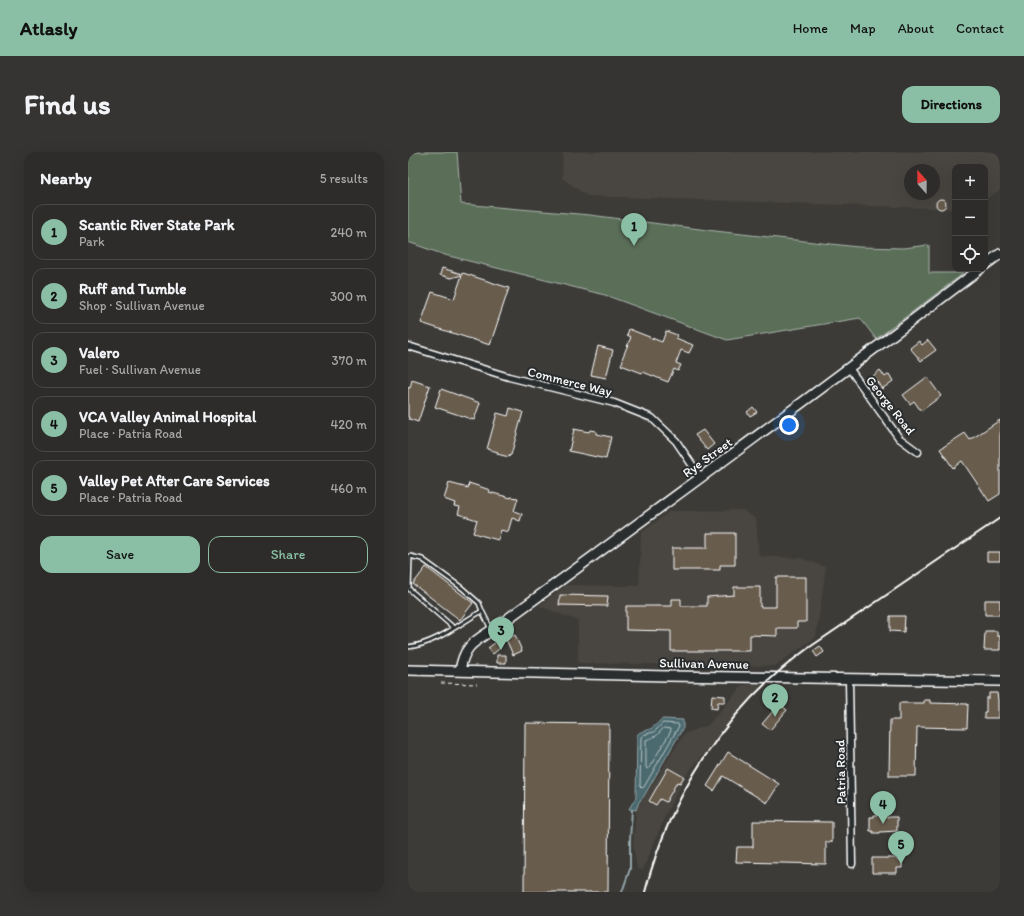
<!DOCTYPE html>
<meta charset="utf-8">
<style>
:root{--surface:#2d2c2a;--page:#353432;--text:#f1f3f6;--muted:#a7a7a8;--line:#484847;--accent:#8abfa5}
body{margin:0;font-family:Itim,sans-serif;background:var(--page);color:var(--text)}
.controls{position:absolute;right:12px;top:12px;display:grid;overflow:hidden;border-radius:8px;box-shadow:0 4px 16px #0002}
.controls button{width:36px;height:36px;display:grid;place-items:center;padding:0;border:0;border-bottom:1px solid var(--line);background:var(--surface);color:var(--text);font:20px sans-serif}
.compass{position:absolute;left:496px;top:12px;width:36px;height:36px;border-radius:50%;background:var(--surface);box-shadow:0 4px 16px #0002;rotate:339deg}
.you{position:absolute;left:381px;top:273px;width:14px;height:14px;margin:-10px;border:3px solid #fff;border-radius:50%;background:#1a73e8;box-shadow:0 0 0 6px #1a73e833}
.badge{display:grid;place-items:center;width:26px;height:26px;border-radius:50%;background:var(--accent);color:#111;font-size:13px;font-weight:700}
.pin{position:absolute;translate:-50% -33px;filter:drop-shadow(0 1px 2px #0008)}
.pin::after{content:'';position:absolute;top:21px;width:14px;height:12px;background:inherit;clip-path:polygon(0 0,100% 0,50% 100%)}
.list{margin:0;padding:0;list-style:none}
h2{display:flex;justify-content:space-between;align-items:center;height:52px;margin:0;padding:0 16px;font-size:17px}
h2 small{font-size:13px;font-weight:400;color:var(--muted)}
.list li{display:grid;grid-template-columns:26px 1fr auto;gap:12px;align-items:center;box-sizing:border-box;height:56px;margin:0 8px 8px;padding:0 8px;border:1px solid var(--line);border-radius:12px}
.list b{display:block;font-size:15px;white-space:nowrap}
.list p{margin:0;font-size:13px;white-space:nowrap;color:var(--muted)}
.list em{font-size:13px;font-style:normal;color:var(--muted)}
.actions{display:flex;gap:8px;padding:12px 16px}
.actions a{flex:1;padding:9px 0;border:1px solid var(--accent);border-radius:12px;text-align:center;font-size:14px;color:var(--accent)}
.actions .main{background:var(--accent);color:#111}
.icon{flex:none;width:22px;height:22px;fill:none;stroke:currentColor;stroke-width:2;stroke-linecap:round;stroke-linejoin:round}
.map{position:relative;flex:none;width:592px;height:740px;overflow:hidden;border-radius:12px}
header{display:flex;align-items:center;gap:24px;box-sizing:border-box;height:56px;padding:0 20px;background:var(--accent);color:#111}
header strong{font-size:19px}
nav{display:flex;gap:22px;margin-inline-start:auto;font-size:14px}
.intro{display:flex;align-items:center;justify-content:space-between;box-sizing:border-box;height:96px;padding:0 24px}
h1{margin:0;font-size:28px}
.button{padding:10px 18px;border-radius:12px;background:var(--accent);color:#111;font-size:14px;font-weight:700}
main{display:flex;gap:24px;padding:0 24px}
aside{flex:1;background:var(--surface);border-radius:12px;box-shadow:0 4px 16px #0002}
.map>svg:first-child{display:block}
.built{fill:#49453f;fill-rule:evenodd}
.green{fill:#5a6e59;stroke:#acb6ac}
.water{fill:#4c6a6f;stroke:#94a6a9}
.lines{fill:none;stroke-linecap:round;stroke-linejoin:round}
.shore{stroke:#b7c3c5;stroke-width:1}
.stream{stroke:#94a6a9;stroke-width:2}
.building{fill:#675c4e;stroke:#fff}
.lane-casing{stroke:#fff;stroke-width:6}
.street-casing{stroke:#fff;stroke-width:9}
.secondary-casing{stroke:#fff;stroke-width:12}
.path{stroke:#fff;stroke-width:1;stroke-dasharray:4 3;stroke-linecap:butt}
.lane{stroke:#2a2d2e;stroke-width:3}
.street{stroke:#2a2d2e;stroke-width:6}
.secondary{stroke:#2a2d2e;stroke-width:9}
.rail{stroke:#fff;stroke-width:2}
.labels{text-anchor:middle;stroke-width:4;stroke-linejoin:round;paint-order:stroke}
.street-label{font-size:13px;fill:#fff;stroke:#2a2d2e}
</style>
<header>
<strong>Atlasly</strong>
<nav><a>Home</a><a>Map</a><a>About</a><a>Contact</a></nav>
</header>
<div class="intro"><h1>Find us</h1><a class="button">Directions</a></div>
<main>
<aside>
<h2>Nearby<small>5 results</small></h2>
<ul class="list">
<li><span class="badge">1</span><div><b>Scantic River State Park</b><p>Park</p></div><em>240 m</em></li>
<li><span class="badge">2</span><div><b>Ruff and Tumble</b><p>Shop · Sullivan Avenue</p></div><em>300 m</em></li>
<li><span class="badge">3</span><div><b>Valero</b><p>Fuel · Sullivan Avenue</p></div><em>370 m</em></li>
<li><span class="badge">4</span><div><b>VCA Valley Animal Hospital</b><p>Place · Patria Road</p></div><em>420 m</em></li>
<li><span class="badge">5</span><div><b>Valley Pet After Care Services</b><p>Place · Patria Road</p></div><em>460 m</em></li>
</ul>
<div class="actions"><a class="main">Save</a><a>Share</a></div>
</aside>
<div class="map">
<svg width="592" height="740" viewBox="0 0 592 740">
<rect width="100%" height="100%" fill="#3c3b38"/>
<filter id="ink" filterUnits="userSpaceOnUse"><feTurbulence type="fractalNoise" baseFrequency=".025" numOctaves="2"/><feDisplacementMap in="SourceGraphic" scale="8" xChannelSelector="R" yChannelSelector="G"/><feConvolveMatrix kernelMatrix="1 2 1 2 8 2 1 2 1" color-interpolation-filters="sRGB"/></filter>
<g filter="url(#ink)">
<!-- built -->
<path class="built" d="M155 0H592V38L577 48V15H547V57L179 44 154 26ZM502 18H526V42H502Z
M335 358 348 367 351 404 393 406 418 415 408 485 367 514 170 511V469L131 454 158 433 231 434 233 381 262 359Z
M354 532 280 621 258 662 235 718 229 717 225 693 228 658 276 582 300 573 335 533Z"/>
<!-- green -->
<path class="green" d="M0 0H49L53 52 182 63 307 79 450 95 495 96 521 93V121H556L468 187 452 166 319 188 197 143 37 103 0 90Z"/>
<!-- water -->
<path class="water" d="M255 567 275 568V576L236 644 231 650 228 658 221 657 228 645 229 583C233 578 239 579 244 576 249 573 250 569 255 567Z"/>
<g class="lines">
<!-- shore -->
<path class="shore" d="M255 571 270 572 271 574 236 635 234 636 232 634 233 585 235 583 246 580Z
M256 576 262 577 263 579 241 616 239 617 238 615V588L248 584Z"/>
<!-- stream -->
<path class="stream" d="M214 740 222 717V687L224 658"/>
</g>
<!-- building -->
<path class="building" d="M528 52a5 5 0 1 1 10 0a5 5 0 1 1-10 0Z
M34 116 54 122 55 121 101 136 82 193 13 171 24 140 46 147 54 123 43 126 32 123Z
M221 177 254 190 258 179 269 183 268 186 285 193 281 201 273 198 268 211 273 213 270 219 266 217 260 230 235 220 234 221 213 213 215 208 214 207 223 185 219 183Z
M520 188 528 198 513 209 502 196 511 189 514 193Z
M190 194 205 198 198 226 183 223Z
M472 218 477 225 481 222 485 229 474 237 465 224Z
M519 225 533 244 513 259 506 249 502 252 495 243Z
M4 228 22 234 10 270 1 267V265H0V235L2 236Z
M33 237 72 251 66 268 27 255Z
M345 255 349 260 342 264 339 260Z
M102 256 115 260 103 303H102L101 305 89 302 90 300 79 297 89 261 100 264Z
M592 268V342L581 349 554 309 545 316 532 297 557 281 562 288Z
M166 277 181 280 182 278 188 279V282L203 285 198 307 161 299Z
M295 278 306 292 299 298 287 283Z
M41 331 60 336 61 331 82 338 81 340 103 346V345L110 346 106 359 114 362 112 369 104 366 100 380 93 378 90 388 65 381 69 368 50 362 52 355 46 354 47 351 36 347Z
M299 381H327V413H312V418H264V396H299Z
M579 400H592V409H579Z
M18 415 65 451 52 468 5 432Z
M368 425H398V470H389V476H369V484L342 483V499H263V479L218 478V454H264V447H273V454H299V445L326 443V435H352V455H368Z
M152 443 200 444 199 454 151 453Z
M577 448H592V463H577Z
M482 464H497L496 480 482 479Z
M577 479H589V484H592V498H576Z
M107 483 114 499 105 503 98 487Z
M88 490 92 496 85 502 80 496Z
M412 494 416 500 409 505 405 499Z
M89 503H98V511H89Z
M581 541H589L590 548V566H576V560H578V546H581Z
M304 543 317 544V550H310L309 557 303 556Z
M516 548H522V551L560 552 559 576 509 575 508 624H481L482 568H491V551H516Z
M371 552 379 558 362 578 354 572Z
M117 571 201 572 200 740H116Z
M320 600 371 632 359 651 315 624 306 639 299 634Z
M260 616 276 625 272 631 269 630 258 650 252 647 248 653 241 649Z
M466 663H472V665H489V679L472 680V681H465V679H462V665H466Z
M345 669 424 670V690H418V712L328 710 329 695H345Z
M464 706H489V708H494V716H489V721H464Z"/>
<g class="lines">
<!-- lane casing -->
<g class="lane-casing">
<path id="lane" d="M46 476 1 437 2 404 14 407 54 436 71 451 74 459
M0 495C27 492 51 472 74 459L83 477"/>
</g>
<!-- street casing -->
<g class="street-casing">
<path id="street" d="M0 194 101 225 206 251 244 266 268 289 293 326
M441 216 491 286 510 300
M441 527 444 712"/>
</g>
<!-- secondary casing -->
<g class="secondary-casing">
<path id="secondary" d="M577 113 592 102
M0 518 260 524 592 529
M52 519C56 493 66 490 87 476 249 358 412 239 572 117"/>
</g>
<!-- path -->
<path class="path" d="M33 531 69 532"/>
<!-- lane -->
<use href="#lane" class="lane"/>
<!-- street -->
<use href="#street" class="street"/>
<!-- secondary -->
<use href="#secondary" class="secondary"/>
<!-- rail -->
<path class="rail" d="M237 740C262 643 318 556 399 497L592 366"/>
</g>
</g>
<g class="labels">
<!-- street labels -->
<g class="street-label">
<text transform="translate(162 229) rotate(14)" y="5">Commerce Way</text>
<text transform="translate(483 253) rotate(52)" y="5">George Road</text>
<text transform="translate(299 305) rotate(-36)" y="5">Rye Street</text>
<text transform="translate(296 511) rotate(1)" y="5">Sullivan Avenue</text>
<text transform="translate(432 620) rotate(-91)" y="5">Patria Road</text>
</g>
</g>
</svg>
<div class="controls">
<button>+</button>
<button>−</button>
<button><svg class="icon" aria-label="locate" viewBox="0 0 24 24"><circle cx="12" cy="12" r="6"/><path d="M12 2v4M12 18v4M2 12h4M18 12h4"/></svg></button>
</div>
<svg class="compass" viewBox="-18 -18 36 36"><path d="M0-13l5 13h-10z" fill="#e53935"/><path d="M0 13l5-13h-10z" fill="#a7a7a8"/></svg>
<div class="you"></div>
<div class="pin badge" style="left:226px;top:94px">1</div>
<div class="pin badge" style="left:367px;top:565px">2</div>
<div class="pin badge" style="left:93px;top:498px">3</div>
<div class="pin badge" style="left:475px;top:672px">4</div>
<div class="pin badge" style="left:493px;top:712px">5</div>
</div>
</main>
